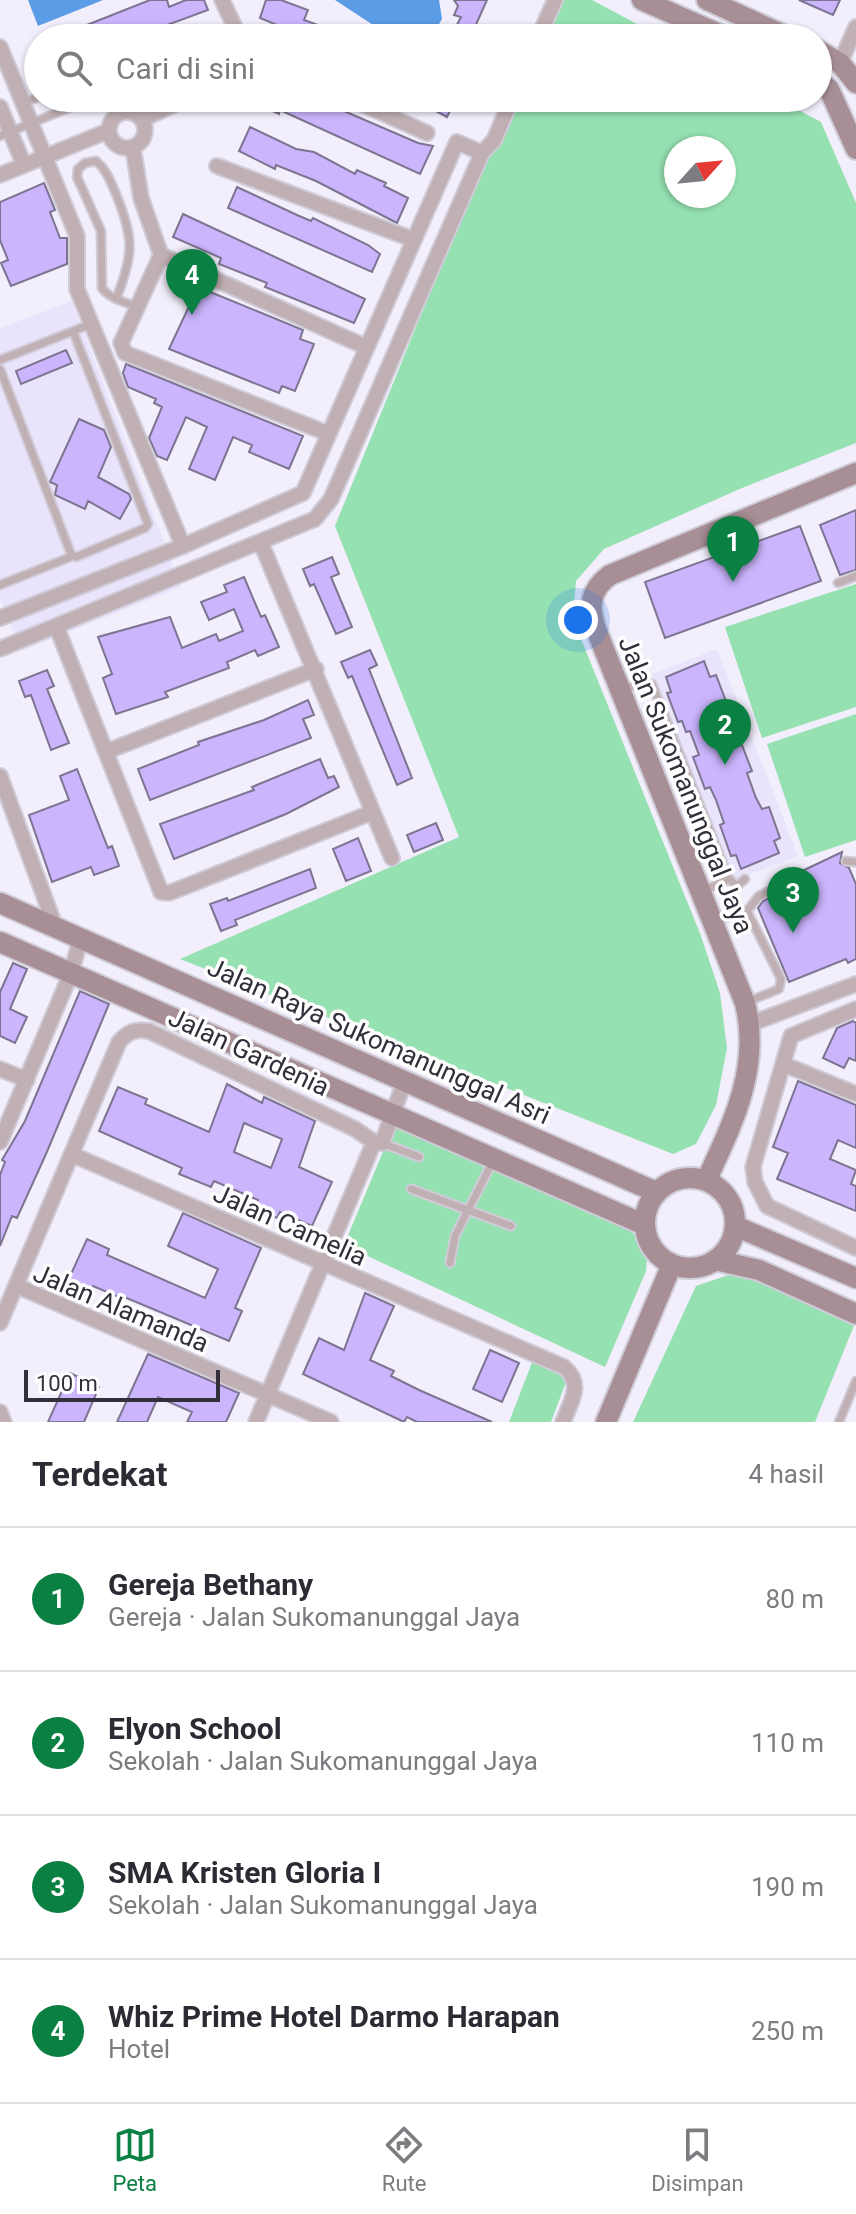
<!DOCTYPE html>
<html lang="id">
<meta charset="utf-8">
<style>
:root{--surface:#fff;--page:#f7f7f7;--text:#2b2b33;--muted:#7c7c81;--line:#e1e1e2;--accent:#0b8043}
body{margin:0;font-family:Roboto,sans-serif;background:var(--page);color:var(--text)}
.compass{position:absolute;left:664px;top:136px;width:72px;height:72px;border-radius:50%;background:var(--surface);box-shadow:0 2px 6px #0004;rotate:63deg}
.scale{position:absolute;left:24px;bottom:20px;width:196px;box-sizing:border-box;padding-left:8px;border:4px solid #322f3b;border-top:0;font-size:22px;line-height:28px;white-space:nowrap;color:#322f3b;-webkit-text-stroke:6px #fefefe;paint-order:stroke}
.you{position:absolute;left:578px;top:620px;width:28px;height:28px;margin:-20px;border:6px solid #fff;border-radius:50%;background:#1a73e8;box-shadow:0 0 0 12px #1a73e833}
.badge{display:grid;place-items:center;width:52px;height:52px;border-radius:50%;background:var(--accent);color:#fff;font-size:26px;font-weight:700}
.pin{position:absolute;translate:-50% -66px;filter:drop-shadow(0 2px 4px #0008)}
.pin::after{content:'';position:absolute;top:42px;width:28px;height:24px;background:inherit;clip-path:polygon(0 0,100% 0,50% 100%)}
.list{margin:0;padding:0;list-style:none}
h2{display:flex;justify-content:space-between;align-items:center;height:104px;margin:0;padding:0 32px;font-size:34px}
h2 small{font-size:26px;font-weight:400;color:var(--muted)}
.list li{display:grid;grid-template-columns:52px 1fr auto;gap:24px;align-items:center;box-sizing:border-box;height:144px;padding:0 32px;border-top:2px solid var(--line)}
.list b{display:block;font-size:30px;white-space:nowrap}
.list p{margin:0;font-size:26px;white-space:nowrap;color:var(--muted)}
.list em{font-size:26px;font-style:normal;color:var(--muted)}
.icon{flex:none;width:44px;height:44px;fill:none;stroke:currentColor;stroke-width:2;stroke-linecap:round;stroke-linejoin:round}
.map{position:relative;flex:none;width:856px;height:1422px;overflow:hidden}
.search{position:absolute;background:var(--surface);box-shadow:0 2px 6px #0004;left:24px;right:24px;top:24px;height:88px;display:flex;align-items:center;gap:20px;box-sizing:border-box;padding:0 28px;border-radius:44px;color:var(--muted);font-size:30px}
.sheet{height:680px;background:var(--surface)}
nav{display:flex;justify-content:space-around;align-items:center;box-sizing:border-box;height:112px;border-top:2px solid var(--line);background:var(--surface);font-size:22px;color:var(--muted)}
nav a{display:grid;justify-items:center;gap:4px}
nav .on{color:var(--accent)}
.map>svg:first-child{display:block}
.built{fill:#e9e3fb}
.green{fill:#95e1b2;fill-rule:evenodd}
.water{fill:#5b9ce6}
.building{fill:#cbb5fd;stroke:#7c7490;stroke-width:2;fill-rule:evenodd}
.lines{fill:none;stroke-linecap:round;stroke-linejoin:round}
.lane-casing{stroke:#cfccd8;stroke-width:11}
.street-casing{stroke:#cfccd8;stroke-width:18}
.secondary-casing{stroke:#cfccd8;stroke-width:24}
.lane{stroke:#c0afb3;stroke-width:7}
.street{stroke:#c0afb3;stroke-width:14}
.secondary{stroke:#a78f95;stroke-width:20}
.labels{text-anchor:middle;stroke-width:7;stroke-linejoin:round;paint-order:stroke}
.street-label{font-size:26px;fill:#322f3b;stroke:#fefefe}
</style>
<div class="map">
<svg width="856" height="1422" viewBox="0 0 856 1422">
<rect width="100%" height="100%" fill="#f2eefb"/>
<!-- built -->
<path class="built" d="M72 301 181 587 21 651 0 598V328Z
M717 649 798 856 733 881 652 674Z"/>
<!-- green -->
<path class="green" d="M561 0H592L663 38H544Z
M516 98H776L821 122 856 203V443L742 488 604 549 576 581 573 619 701 936 720 993 727 1048 716 1105 696 1144 673 1154 180 959 459 837 335 526 451 241ZM676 148H724V196H676Z
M856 584V707L762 738 725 627Z
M856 714V840L805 857 767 744Z
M395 1123 623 1223 648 1249 646 1271 605 1367 344 1245Z
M743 1270 855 1323 815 1422H633L696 1286Z
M533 1360 569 1374 551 1422H509Z"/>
<!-- water -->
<path class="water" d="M28 0H103L38 26Z
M335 0H439L442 19 431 38H393Z"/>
<!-- building -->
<path class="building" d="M150 0H167L169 7 186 0H204L208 10 132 38H54Z
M266 0H281L308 10 304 20 329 29 326 38H308L260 18Z
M454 0H487L470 38H450L461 17 454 15 458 6Z
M799 0H840L833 15Z
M268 98H314L418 143 433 146 420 174 280 110 279 114 264 107Z
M412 98H456L447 117Z
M250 127 296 149 314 152 355 174 357 170 386 183 384 186 408 198 397 223 316 181 276 165 275 169 239 151Z
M44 183 55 210 50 212 60 238H67V264L11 286 1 263 8 260 0 240V202Z
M237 187 297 215 311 221 313 218 368 245 380 254 372 272 228 208Z
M183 214 365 299 354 323 265 287 267 283 219 264 221 258 173 237Z
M198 287 303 330 300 339 314 344 295 391 282 386 279 393 169 349Z
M66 350 72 363 21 384 16 371Z
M126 364 303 436 289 469 249 452 252 445 233 437 215 480 189 469 207 427 186 417 167 460 157 456 149 438 162 407 154 403 156 399 128 387 123 373Z
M79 419 104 430 111 447 98 477 129 494 131 499 120 519 88 501 85 509 55 495 57 485 50 482Z
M856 510V570L840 575 820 525Z
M800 526 821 581 665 638 645 582Z
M332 557 339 574 331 577 352 627 336 634 314 584 310 586 303 569Z
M244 577 261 617 265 615 279 647 258 656 255 650 227 662 229 668 165 692 168 697 116 714 103 678 112 674 98 637 170 617 182 648 216 634 219 641 243 631 234 609 209 620 201 602 227 592 224 585Z
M370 650 377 665 369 669 412 778 397 785 352 676 348 678 341 662Z
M704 661 710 677 716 675 727 704 721 706 735 742 740 740 752 771 747 773 756 798 762 809 769 807 780 838 774 841 779 853 741 869 736 855 731 856 720 825 724 823 716 800 710 787 705 789 693 757 699 755 690 731 686 732 682 721 678 722 667 693 671 692 666 677Z
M47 670 54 686 47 689 69 743 51 750 31 695 25 697 19 681Z
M308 700 314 715 303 719 311 738 150 800 138 769 199 745 198 742 264 720Z
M320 759 328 778 334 776 339 787 286 814 174 859 160 824 254 790 252 787Z
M77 769 108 848 112 846 119 866 94 875 91 867 52 882 29 815 69 800 60 776Z
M436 823 443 840 414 852 407 835Z
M358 838 371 871 346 881 333 849Z
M842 852 840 863 849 868 856 884V959L848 963 846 959 789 982 758 908 763 901 801 882 803 877 800 872Z
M310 869 316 888 235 920 237 925 221 931 210 904 227 898 228 901Z
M13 963 27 969 10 1009 27 1017 15 1043 0 1036V992Z
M80 991 109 1004 46 1154 17 1218 12 1216 0 1246V1175L5 1162 2 1160 25 1121Z
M853 1021 856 1023V1061L849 1058 844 1068 823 1058 837 1028Z
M798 1081 856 1105V1148L838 1140 830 1159 856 1170 851 1184 856 1186V1211L777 1179 788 1153 773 1147Z
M227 1084 262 1103 264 1097 315 1121 299 1167 332 1182 312 1226 280 1212 277 1218 254 1208 258 1200 214 1181 211 1187 179 1174 182 1168 99 1131 118 1087 147 1099 145 1104 209 1132ZM244 1123 282 1139 271 1168 234 1152Z
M183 1213 261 1248 235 1308 242 1311 229 1341 122 1296 121 1298 93 1286 90 1293 67 1283 87 1239 109 1249 107 1255 205 1298 218 1269 168 1246Z
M365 1293 394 1306 370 1360 394 1371 391 1376 419 1390 492 1422H417L407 1417 404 1422 303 1374 319 1338 344 1350Z
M490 1350 519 1363 502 1402 473 1389Z
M148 1354 239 1393 226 1422H187L192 1412 158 1397 147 1422H117Z
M70 1373 99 1387 84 1422H48Z"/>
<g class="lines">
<!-- lane casing -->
<g class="lane-casing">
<path id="lane" d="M180 38 202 30 209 38
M24 103 38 97
M0 136 93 98
M116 299C134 255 134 238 116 194 110 181 107 170 96 161L85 163 78 169 77 177 101 231 102 288C110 299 125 302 137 307
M0 360 91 324
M0 369 71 554 76 557 145 528 148 524 73 331
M838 583 856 576
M0 585 73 556
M621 691 641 682 652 684 729 879 703 891
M846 861 856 862
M729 879 737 886 745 879
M747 911 759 896 797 877
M715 921 747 911 781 979 779 989 747 1002
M382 1143 419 1157
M411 1189 511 1226
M450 1263 455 1236 494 1159
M839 1422 856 1381"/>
</g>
<!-- street casing -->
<g class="street-casing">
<path id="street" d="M222 0 240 38
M538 38 555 0
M0 47 77 236V289L183 546
M840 63 856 27
M349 98 427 133
M0 107 24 165
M109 130a18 18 0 1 1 36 0a18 18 0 1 1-36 0Z
M143 119 188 98
M133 148 141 198 161 255 366 347
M217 166 412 239
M0 175 108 131
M161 255 121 343 125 353 329 434
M261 543 392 858
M0 618 183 546 303 493 457 142 482 153
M57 628 161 892 169 893 373 812
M0 649 315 519 331 499 482 153 494 140 512 98
M108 751 316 669
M0 776 55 926
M856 1009 791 1036 753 1167 755 1182 767 1206 856 1248
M750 1024 856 984
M783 1064 856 1094
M0 1069 27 1080
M0 1142 71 973 81 937
M73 1155 564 1367C584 1384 571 1401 563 1422
M17 1286 331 1422
M0 1323 119 1042C129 1031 135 1029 149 1031L355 1129 374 1142 382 1143 405 1080
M0 1412 4 1422
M256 1422 374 1142"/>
</g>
<!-- secondary casing -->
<g class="secondary-casing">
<path id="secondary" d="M642 0 728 38
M707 0 790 38
M818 50 840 63 856 83
M818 80 829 89 856 149
M0 903 656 1192
M0 942 645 1225
M645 1223a45 45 0 1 1 90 0a45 45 0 1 1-90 0Z
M706 1181C733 1123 761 1067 745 1003L596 629C588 605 590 590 610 575L856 473
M735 1226 856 1278
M715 1260 759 1270 856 1314
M606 1422 672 1264"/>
</g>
<!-- lane -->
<use href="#lane" class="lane"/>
<!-- street -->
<use href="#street" class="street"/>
<!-- secondary -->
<use href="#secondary" class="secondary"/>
</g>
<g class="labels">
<!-- street labels -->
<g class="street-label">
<text transform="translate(686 785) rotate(68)" y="9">Jalan Sukomanunggal Jaya</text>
<text transform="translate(379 1041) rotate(24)" y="9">Jalan Raya Sukomanunggal Asri</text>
<text transform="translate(249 1052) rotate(25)" y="9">Jalan Gardenia</text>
<text transform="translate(290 1225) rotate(24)" y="9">Jalan Camelia</text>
<text transform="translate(121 1308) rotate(23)" y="9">Jalan Alamanda</text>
</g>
</g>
</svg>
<svg class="compass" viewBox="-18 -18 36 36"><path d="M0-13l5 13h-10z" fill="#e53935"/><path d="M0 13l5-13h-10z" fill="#7c7c81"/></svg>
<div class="scale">100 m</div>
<div class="you"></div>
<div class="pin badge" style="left:733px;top:582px">1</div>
<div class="pin badge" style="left:725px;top:765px">2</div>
<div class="pin badge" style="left:793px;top:933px">3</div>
<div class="pin badge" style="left:192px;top:315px">4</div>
<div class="search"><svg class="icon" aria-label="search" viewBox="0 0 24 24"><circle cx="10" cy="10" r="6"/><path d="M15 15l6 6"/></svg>Cari di sini</div>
</div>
<section class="sheet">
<h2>Terdekat<small>4 hasil</small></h2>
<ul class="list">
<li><span class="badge">1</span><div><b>Gereja Bethany</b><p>Gereja · Jalan Sukomanunggal Jaya</p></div><em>80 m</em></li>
<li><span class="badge">2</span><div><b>Elyon School</b><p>Sekolah · Jalan Sukomanunggal Jaya</p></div><em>110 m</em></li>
<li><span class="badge">3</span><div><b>SMA Kristen Gloria I</b><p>Sekolah · Jalan Sukomanunggal Jaya</p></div><em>190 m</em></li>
<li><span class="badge">4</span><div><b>Whiz Prime Hotel Darmo Harapan</b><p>Hotel</p></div><em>250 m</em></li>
</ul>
</section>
<nav>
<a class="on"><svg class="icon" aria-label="map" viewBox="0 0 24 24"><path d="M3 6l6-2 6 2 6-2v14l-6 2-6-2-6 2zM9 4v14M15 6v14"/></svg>Peta</a>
<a><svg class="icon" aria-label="directions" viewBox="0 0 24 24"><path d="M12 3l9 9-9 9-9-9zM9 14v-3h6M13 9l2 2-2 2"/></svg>Rute</a>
<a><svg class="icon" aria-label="saved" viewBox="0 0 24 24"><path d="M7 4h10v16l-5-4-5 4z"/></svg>Disimpan</a>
</nav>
